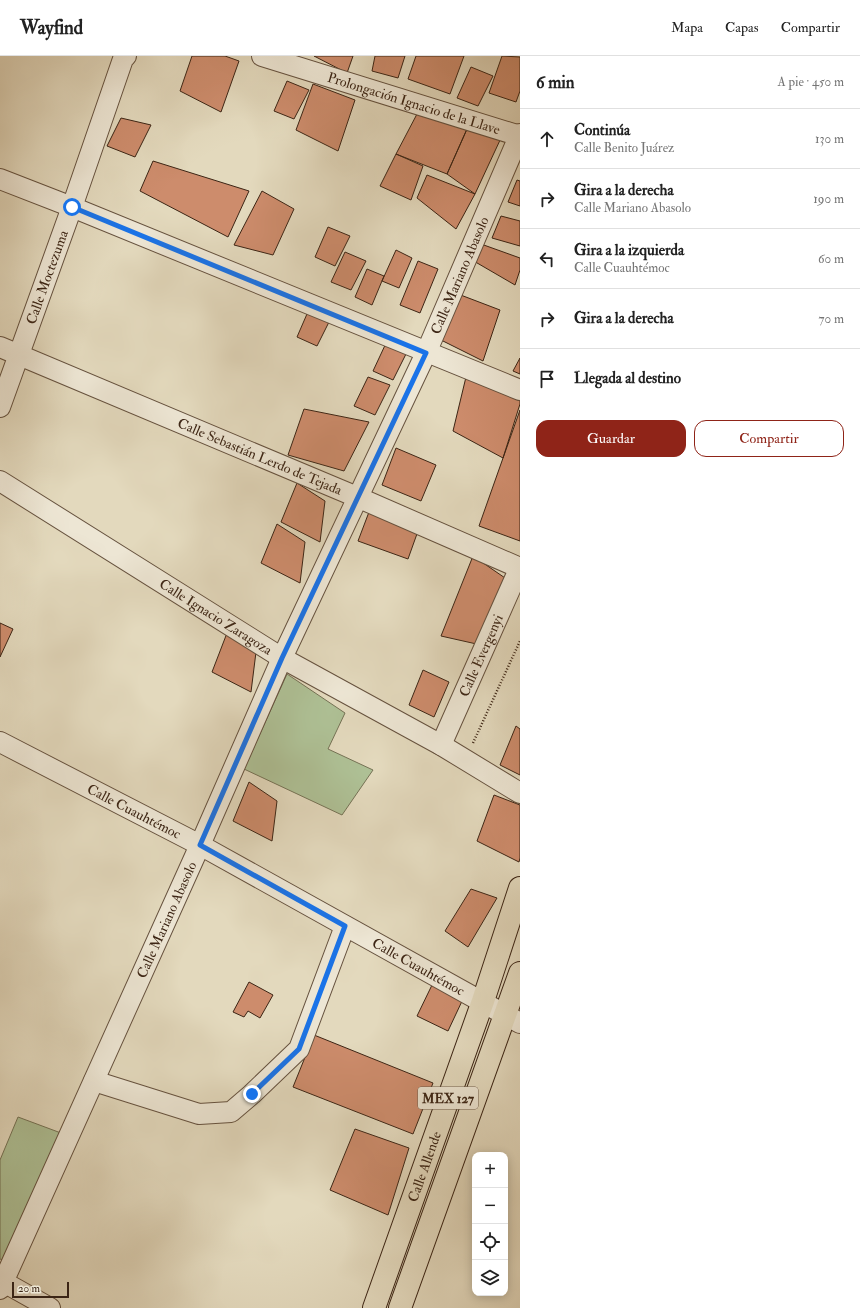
<!DOCTYPE html>
<html lang="es">
<meta charset="utf-8">
<style>
:root{--surface:#fff;--page:#f2f2f2;--text:#222;--muted:#767676;--line:#e0e0e0;--accent:#8f2418}
body{margin:0;font-family:"IM FELL Double Pica",serif;background:var(--page);color:var(--text)}
.controls{position:absolute;right:12px;bottom:12px;display:grid;overflow:hidden;border-radius:8px;box-shadow:0 2px 10px #0003}
.controls button{width:36px;height:36px;display:grid;place-items:center;padding:0;border:0;border-bottom:1px solid var(--line);background:var(--surface);color:var(--text);font:20px sans-serif}
.scale{position:absolute;left:12px;bottom:10px;width:57px;box-sizing:border-box;padding-left:4px;border:2px solid #3c2515;border-top:0;font-size:11px;line-height:14px;white-space:nowrap;color:#3c2515;-webkit-text-stroke:3px #ede6d4;paint-order:stroke}
.stop{position:absolute;width:12px;height:12px;margin:-9px;border:3px solid #1a73e8;border-radius:50%;background:#fff}
.stop.end{background:#1a73e8;border-color:#fff;box-shadow:0 1px 4px #0008}
.list{margin:0;padding:0;list-style:none}
h2{display:flex;justify-content:space-between;align-items:center;height:52px;margin:0;padding:0 16px;font-size:17px}
h2 small{font-size:13px;font-weight:400;color:var(--muted)}
.list li{display:grid;grid-template-columns:26px 1fr auto;gap:12px;align-items:center;box-sizing:border-box;height:60px;padding:0 16px;border-top:1px solid var(--line)}
.list b{display:block;font-size:15px;white-space:nowrap}
.list p{margin:0;font-size:13px;white-space:nowrap;color:var(--muted)}
.list em{font-size:13px;font-style:normal;color:var(--muted)}
.actions{display:flex;gap:8px;padding:12px 16px}
.actions a{flex:1;padding:9px 0;border:1px solid var(--accent);border-radius:12px;text-align:center;font-size:14px;color:var(--accent)}
.actions .main{background:var(--accent);color:#fff}
.icon{flex:none;width:22px;height:22px;fill:none;stroke:currentColor;stroke-width:2;stroke-linecap:round;stroke-linejoin:round}
.map{position:relative;flex:none;width:520px;height:1252px;overflow:hidden}
header{display:flex;align-items:center;gap:24px;box-sizing:border-box;height:56px;padding:0 20px;background:var(--surface);border-bottom:1px solid var(--line)}
header strong{font-size:19px}
nav{display:flex;gap:22px;margin-inline-start:auto;font-size:14px}
main{display:flex}
aside{flex:1;background:var(--surface)}
.map>svg:first-child{display:block}
.green{fill:#aec095;stroke:#757255}
.building{fill:#cd8c6c;stroke:#3c2515}
.lines{fill:none;stroke-linecap:round;stroke-linejoin:round}
.minor-casing{stroke:#66523f;stroke-width:22}
.major-casing{stroke:#3c2515;stroke-width:24}
.path{stroke:#3c2515;stroke-width:2.5;stroke-dasharray:1 2;stroke-linecap:butt}
.minor{stroke:#ede6d4;stroke-width:20}
.major{stroke:#e3d9bd;stroke-width:22}
.route{stroke:#1a73e8;stroke-width:5}
.labels{text-anchor:middle;stroke-width:3.5;stroke-linejoin:round;paint-order:stroke}
.shield{fill:#ede6d4;stroke:#715f4e;stroke-width:1}
.shield-label{font-size:13px;font-weight:bold;fill:#3c2515}
.street-label{font-size:14px;fill:#3c2515;stroke:#ede6d4}
</style>
<header>
<strong>Wayfind</strong>
<nav><a>Mapa</a><a>Capas</a><a>Compartir</a></nav>
</header>
<main>
<div class="map">
<svg width="520" height="1252" viewBox="0 0 520 1252">
<rect width="100%" height="100%" fill="#e3d9bd"/>
<filter id="stains"><feTurbulence type="fractalNoise" baseFrequency=".005" numOctaves="4"/><feColorMatrix values="0 0 0 0 .2 0 0 0 0 .09 0 0 0 0 .02 0 0 0 .5 -.17"/></filter>
<radialGradient id="worn" r=".72"><stop offset=".6" stop-color="#630" stop-opacity="0"/><stop offset="1" stop-color="#630" stop-opacity=".3"/></radialGradient>
<!-- green -->
<path class="green" d="M287 618 345 657 328 693 373 714 342 759 244 713Z
M18 1061 61 1077 6 1206 0 1203V1104Z"/>
<!-- building -->
<path class="building" d="M192 0H225L239 5 221 56 180 35Z
M314 0H353L347 17Z
M375 0H405L398 22 372 15Z
M416 0H464L450 38 408 23Z
M502 0 520 1V35L516 46 489 37Z
M471 11 493 20 478 50 457 42Z
M287 25 309 34 294 63 274 55Z
M313 28 355 44 338 95 296 74Z
M417 58 467 73 447 118 396 98Z
M121 62 151 69 135 101 107 90Z
M467 73 501 82 475 138 447 118Z
M396 98 423 110 411 144 380 130Z
M153 105 249 135 228 181 140 135Z
M427 119 475 138 456 173 417 142Z
M517 124 520 125V150L508 146Z
M262 135 294 153 273 199 234 189Z
M501 160 520 165V190L492 182Z
M328 171 350 180 335 210 315 201Z
M481 188 520 202V214L515 229 472 204Z
M396 194 412 202 399 232 382 225Z
M345 196 366 205 351 234 331 226Z
M418 205 438 213 420 257 400 249Z
M367 213 384 220 372 249 355 241Z
M458 238 500 254 483 305 441 284Z
M310 251 332 260 317 290 297 281Z
M387 285 408 294 393 324 373 315Z
M520 302V318L513 315Z
M368 321 390 329 375 359 354 350Z
M466 321 520 340V348L503 402 453 375Z
M304 353 369 366 344 415 288 399Z
M520 354V485L479 470Z
M396 392 436 409 421 445 382 429Z
M297 427 325 445 320 486 281 466Z
M369 456 418 475 408 503 358 485Z
M277 468 305 486 300 527 261 507Z
M473 500 508 524 481 589 441 580Z
M0 567 13 573 0 601Z
M227 577 256 596 251 636 212 616Z
M423 614 449 626 434 661 409 649Z
M516 670 520 673V719L500 709Z
M249 726 277 745 272 785 233 765Z
M494 739 520 749V802L519 806 477 785Z
M471 833 497 842 468 891 445 875Z
M249 926 273 939 260 962 248 955 244 961 233 956Z
M432 929 463 943 448 975 417 960Z
M314 979 433 1027 413 1078 293 1031Z
M355 1073 409 1092 388 1159 330 1134Z"/>
<g class="lines">
<!-- minor casing -->
<g class="minor-casing">
<g id="minor">
<path id="s1" d="M262 0 520 80"/>
<path d="M0 123 72 151 520 334"/>
<path id="s2" d="M0 291 357 441 520 512"/>
<path id="s3" d="M0 351 72 151 123 3 126 0"/>
<path id="s4" d="M0 425 282 602 441 689 520 737"/>
<path id="s5" d="M0 686 200 789 520 967"/>
<path id="s6" d="M441 689 520 511"/>
<path d="M94 1025 199 1058 231 1056 252 1038 299 993 345 870"/>
<path d="M0 1224 50 1252"/>
<path id="s7" d="M0 1233 200 789 282 602 426 297 520 78"/>
</g>
</g>
<!-- major casing -->
<g class="major-casing">
<g id="major">
<path id="s8" d="M374 1252 483 945 520 832"/>
<path d="M400 1252 520 917"/>
</g>
</g>
<!-- path -->
<path class="path" d="M473 687 520 585"/>
<!-- minor -->
<use href="#minor" class="minor"/>
<!-- major -->
<use href="#major" class="major"/>
</g>
<g class="lines">
<!-- route -->
<path class="route" d="M72 151 426 297 282 602 200 789 345 870 299 993 252 1038"/>
</g>
<g class="labels">
<!-- shield labels -->
<rect class="shield" x="418" y="1031" width="60" height="22" rx="3"/>
<g class="shield-label">
<text x="448" y="1047">MEX 127</text>
</g>
<!-- street labels -->
<g class="street-label">
<text dy="5" stroke="none"><textPath href="#s1" startOffset="159">Prolongación Ignacio de la Llave</textPath></text>
<text dy="5" stroke="none"><textPath href="#s7" startOffset="1113">Calle Mariano Abasolo</textPath></text>
<text dy="5" stroke="none"><textPath href="#s3" startOffset="138">Calle Moctezuma</textPath></text>
<text dy="5" stroke="none"><textPath href="#s2" startOffset="282">Calle Sebastián Lerdo de Tejada</textPath></text>
<text dy="5" stroke="none"><textPath href="#s4" startOffset="255">Calle Ignacio Zaragoza</textPath></text>
<text dy="5" stroke="none"><textPath href="#s6" startOffset="98">Calle Evergenyi</textPath></text>
<text dy="5" stroke="none"><textPath href="#s5" startOffset="151">Calle Cuauhtémoc</textPath></text>
<text dy="5" stroke="none"><textPath href="#s7" startOffset="405">Calle Mariano Abasolo</textPath></text>
<text dy="5" stroke="none"><textPath href="#s5" startOffset="475">Calle Cuauhtémoc</textPath></text>
<text dy="5" stroke="none"><textPath href="#s8" startOffset="150">Calle Allende</textPath></text>
</g>
</g>
<rect width="100%" height="100%" filter="url(#stains)"/>
<rect width="100%" height="100%" fill="url(#worn)"/>
</svg>
<div class="controls">
<button>+</button>
<button>−</button>
<button><svg class="icon" aria-label="locate" viewBox="0 0 24 24"><circle cx="12" cy="12" r="6"/><path d="M12 2v4M12 18v4M2 12h4M18 12h4"/></svg></button>
<button><svg class="icon" aria-label="layers" viewBox="0 0 24 24"><path d="M12 4l9 5-9 5-9-5zM3 14l9 5 9-5"/></svg></button>
</div>
<div class="scale">20 m</div>
<div class="stop" style="left:72px;top:151px"></div>
<div class="stop end" style="left:252px;top:1038px"></div>
</div>
<aside>
<h2>6 min<small>A pie · 450 m</small></h2>
<ul class="list">
<li><svg class="icon" aria-label="ahead" viewBox="0 0 24 24"><path d="M12 20V5M6 11l6-6 6 6"/></svg><div><b>Continúa</b><p>Calle Benito Juárez</p></div><em>130 m</em></li>
<li><svg class="icon" aria-label="right" viewBox="0 0 24 24"><path d="M7 20v-9h11M14 6l5 5-5 5"/></svg><div><b>Gira a la derecha</b><p>Calle Mariano Abasolo</p></div><em>190 m</em></li>
<li><svg class="icon" aria-label="left" viewBox="0 0 24 24"><path d="M17 20v-9H6M10 6l-5 5 5 5"/></svg><div><b>Gira a la izquierda</b><p>Calle Cuauhtémoc</p></div><em>60 m</em></li>
<li><svg class="icon" aria-label="right" viewBox="0 0 24 24"><path d="M7 20v-9h11M14 6l5 5-5 5"/></svg><div><b>Gira a la derecha</b></div><em>70 m</em></li>
<li><svg class="icon" aria-label="arrive" viewBox="0 0 24 24"><path d="M6 21V4h12l-3 4 3 4H6"/></svg><div><b>Llegada al destino</b></div></li>
</ul>
<div class="actions"><a class="main">Guardar</a><a>Compartir</a></div>
</aside>
</main>
